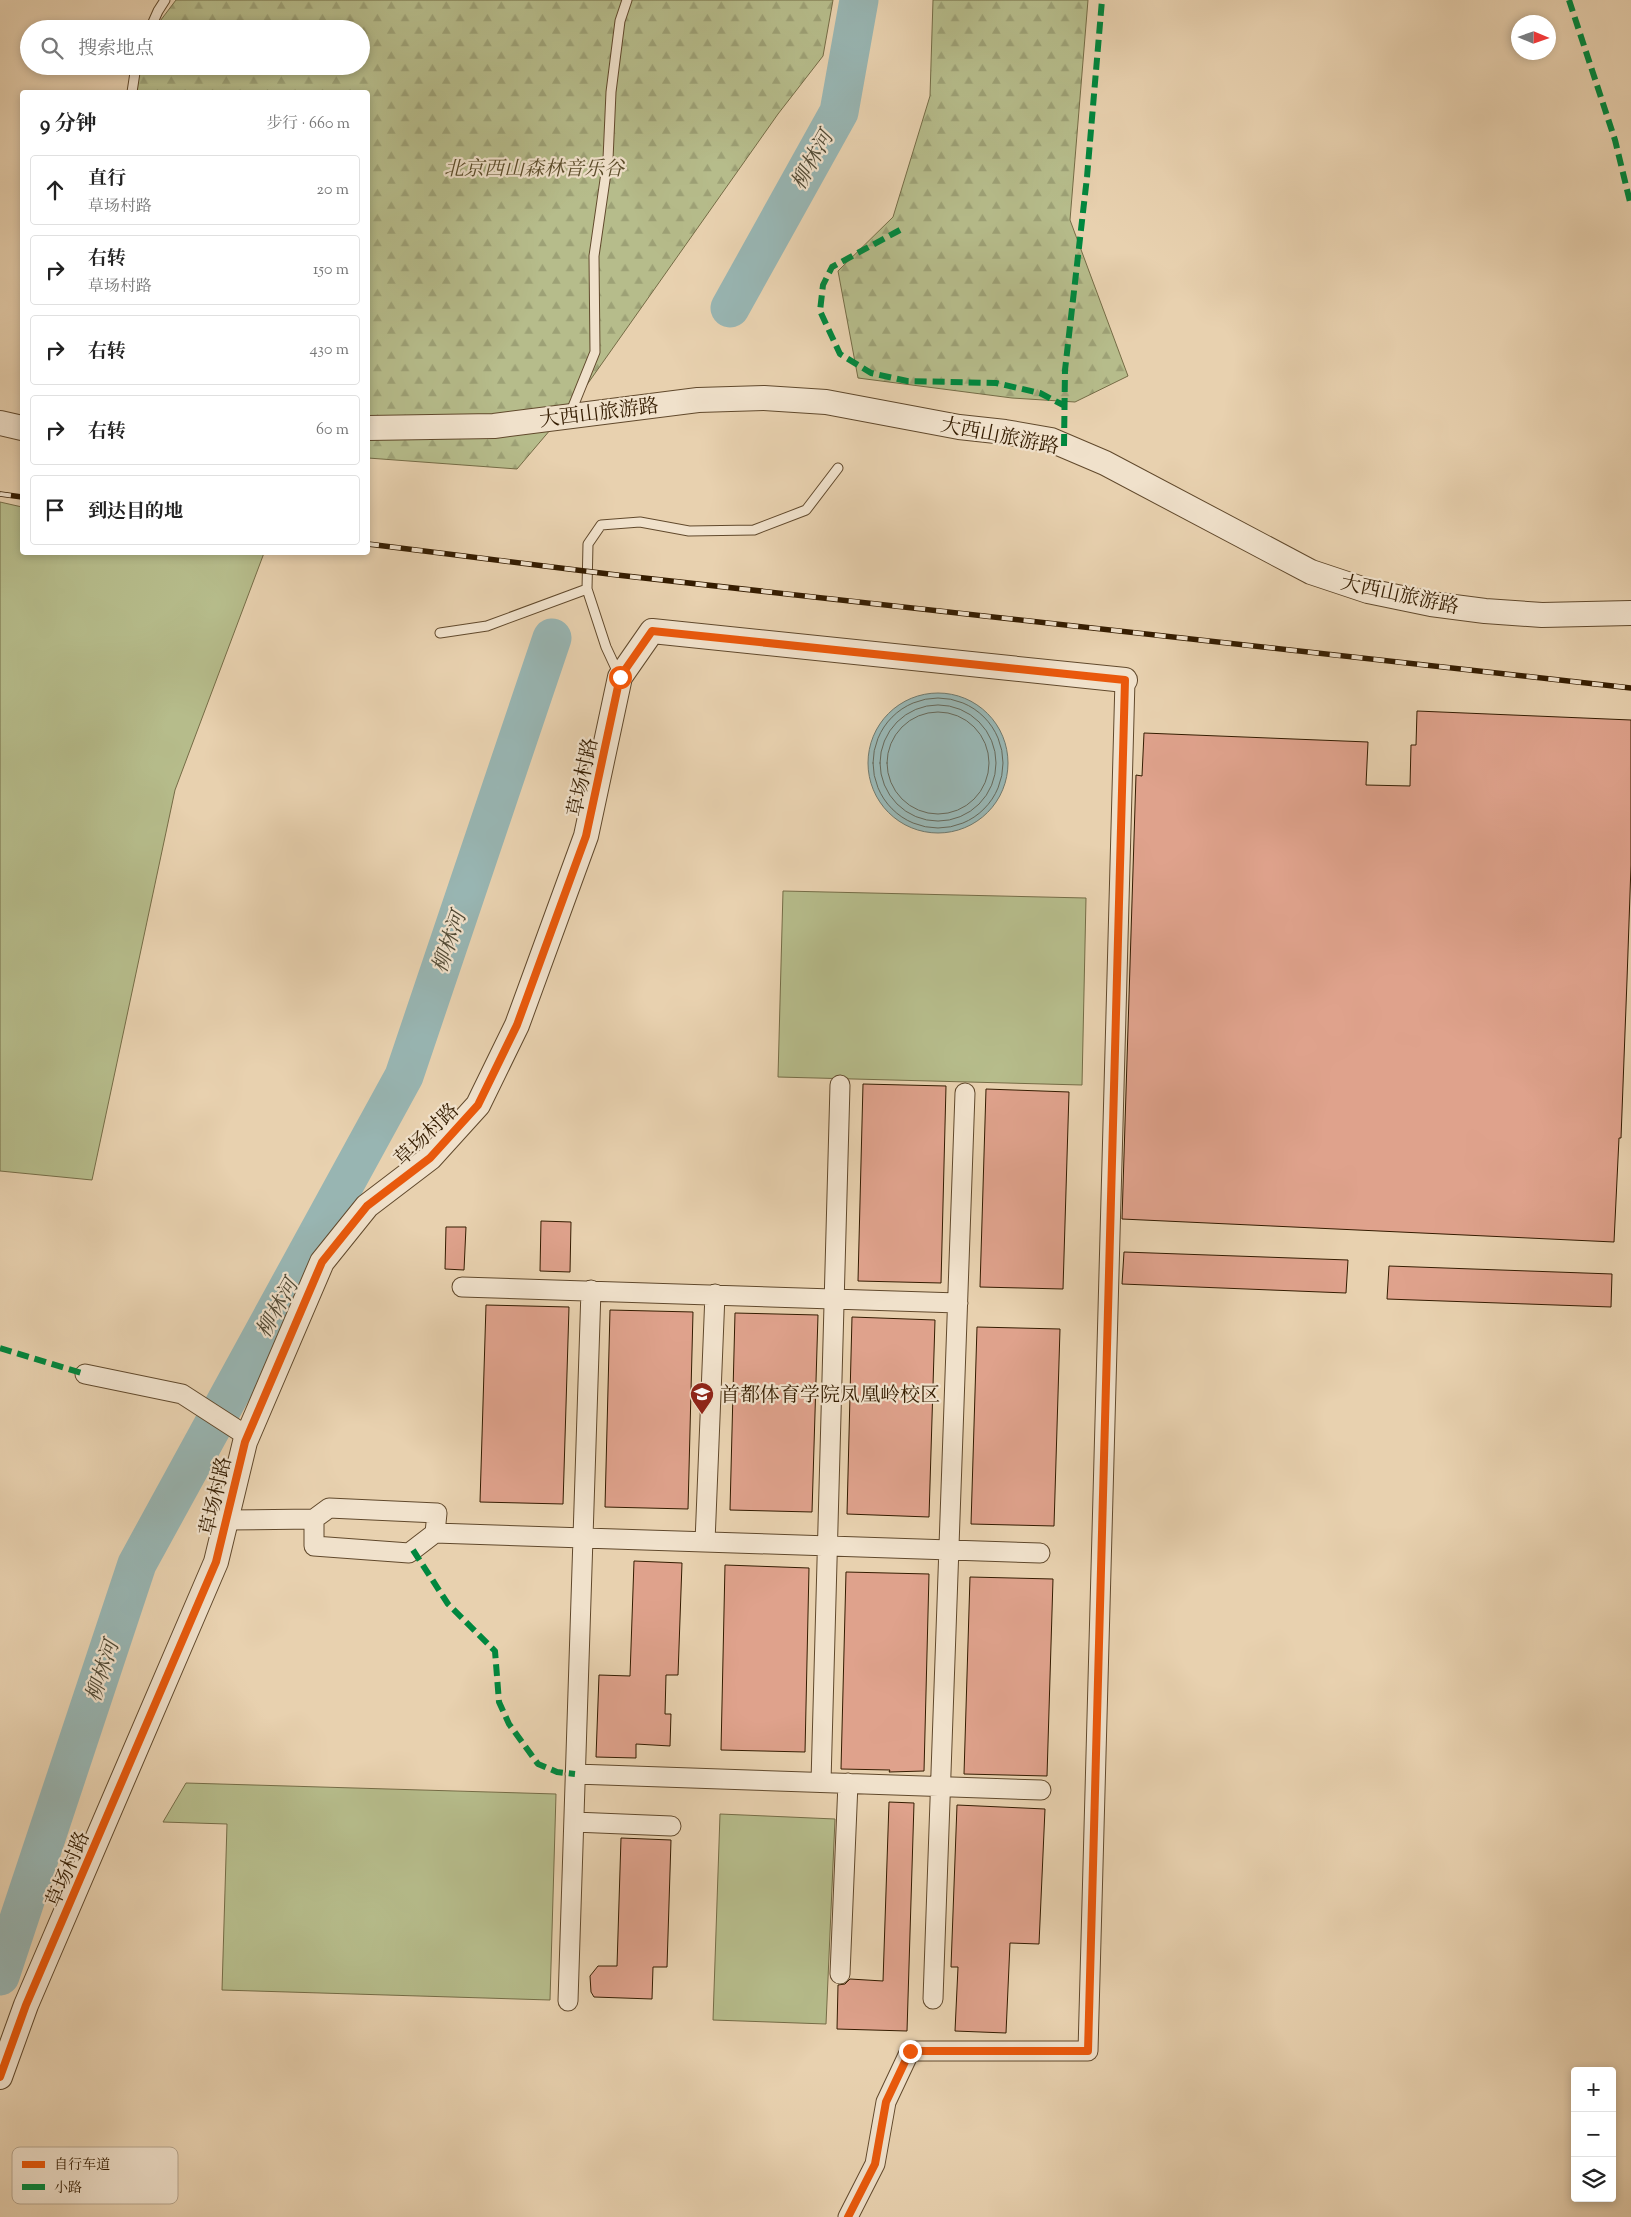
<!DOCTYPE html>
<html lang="zh">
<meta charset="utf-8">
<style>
:root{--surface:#fff;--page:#f2f2f2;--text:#222;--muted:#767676;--line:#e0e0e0}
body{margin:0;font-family:"Sorts Mill Goudy","Noto Serif SC",serif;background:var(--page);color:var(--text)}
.controls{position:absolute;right:15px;bottom:15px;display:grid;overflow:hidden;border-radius:5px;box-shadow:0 2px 8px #0003}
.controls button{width:45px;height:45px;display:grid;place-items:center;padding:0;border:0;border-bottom:1px solid var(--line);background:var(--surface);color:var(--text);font:25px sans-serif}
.compass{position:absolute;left:1511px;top:15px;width:45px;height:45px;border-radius:50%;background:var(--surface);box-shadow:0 2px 8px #0003;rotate:92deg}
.stop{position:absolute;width:15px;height:15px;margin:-11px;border:4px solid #ea580c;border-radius:50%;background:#fff}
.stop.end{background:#ea580c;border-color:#fff;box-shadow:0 1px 5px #0008}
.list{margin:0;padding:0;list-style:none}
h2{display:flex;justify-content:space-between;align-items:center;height:65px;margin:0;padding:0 20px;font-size:21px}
h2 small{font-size:16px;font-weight:400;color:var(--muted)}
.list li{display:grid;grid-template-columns:32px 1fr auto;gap:15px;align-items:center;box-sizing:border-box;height:70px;margin:0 10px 10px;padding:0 10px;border:1px solid var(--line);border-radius:5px}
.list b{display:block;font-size:19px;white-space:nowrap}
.list p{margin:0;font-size:16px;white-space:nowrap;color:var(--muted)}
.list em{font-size:16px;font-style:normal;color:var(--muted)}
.icon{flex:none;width:28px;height:28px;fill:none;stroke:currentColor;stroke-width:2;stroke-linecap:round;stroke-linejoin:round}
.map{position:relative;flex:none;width:1631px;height:2217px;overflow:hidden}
.search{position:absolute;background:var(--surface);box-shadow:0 2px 8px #0003;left:20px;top:20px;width:350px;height:55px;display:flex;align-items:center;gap:12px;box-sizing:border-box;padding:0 18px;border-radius:28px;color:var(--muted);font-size:19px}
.panel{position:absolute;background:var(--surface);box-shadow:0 2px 8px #0003;left:20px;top:90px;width:350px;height:465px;border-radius:5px}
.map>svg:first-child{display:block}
.green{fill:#b6bc8b;stroke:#756c46}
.forest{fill:url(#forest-firs);stroke:#756c46}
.water{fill:#98b5b2;stroke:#70786b}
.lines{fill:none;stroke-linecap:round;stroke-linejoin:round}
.shore{stroke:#666859;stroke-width:1}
.river{stroke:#98b5b2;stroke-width:39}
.building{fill:#dfa28c;stroke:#341c00}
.service-casing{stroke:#61492c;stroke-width:11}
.minor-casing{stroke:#61492c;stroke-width:21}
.tertiary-casing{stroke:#61492c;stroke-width:26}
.service{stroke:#f0e1cb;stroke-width:9}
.minor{stroke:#f0e1cb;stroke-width:19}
.tertiary{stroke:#f0e1cb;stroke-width:24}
.rail-casing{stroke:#341c00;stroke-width:5.5}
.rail{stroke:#f0e1cb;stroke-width:4;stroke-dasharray:11;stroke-linecap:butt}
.quiet{stroke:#00873e;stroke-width:6;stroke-dasharray:12 6;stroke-linecap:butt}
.cycleway-casing{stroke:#f0e1cb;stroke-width:11}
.cycleway{stroke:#e8590c;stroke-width:8}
.route{stroke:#ea580c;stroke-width:6}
.labels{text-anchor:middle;stroke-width:4.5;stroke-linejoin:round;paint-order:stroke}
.park-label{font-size:20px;font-style:italic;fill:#5b4c2a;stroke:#f0e1cb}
.street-label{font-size:20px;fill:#341c00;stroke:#f0e1cb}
.poi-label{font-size:20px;fill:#341c00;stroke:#f0e1cb;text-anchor:start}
.water-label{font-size:21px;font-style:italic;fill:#524a35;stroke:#f0e1cb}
.key{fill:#f0e1cb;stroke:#b8a68e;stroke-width:1}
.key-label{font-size:14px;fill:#341c00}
</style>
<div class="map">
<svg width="1631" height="2217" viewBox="0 0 1631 2217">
<defs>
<pattern id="forest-firs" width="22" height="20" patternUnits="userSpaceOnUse" patternTransform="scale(1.25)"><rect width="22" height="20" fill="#b6bc8b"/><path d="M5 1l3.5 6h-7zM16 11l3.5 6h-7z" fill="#9da176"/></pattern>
</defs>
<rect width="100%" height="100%" fill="#e8d1af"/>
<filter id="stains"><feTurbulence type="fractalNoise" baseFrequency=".004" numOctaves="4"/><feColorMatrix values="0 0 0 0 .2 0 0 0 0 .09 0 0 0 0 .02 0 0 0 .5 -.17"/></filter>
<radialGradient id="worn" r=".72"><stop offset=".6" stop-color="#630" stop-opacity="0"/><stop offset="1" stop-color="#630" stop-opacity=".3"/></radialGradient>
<!-- green -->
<path class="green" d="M0 502 22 507V552L264 553 175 790 92 1180 0 1171Z
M783 891 1086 898 1082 1085 778 1077Z
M186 1783 556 1794 550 2000 222 1990 227 1824 163 1822Z
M720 1814 835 1819 826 2024 713 2020Z"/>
<!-- forest -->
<path class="forest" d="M176 0H833L823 56 778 114 579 396 517 469 368 458V92H133L135 66H361V29H154Z
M933 0H1088L1070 220 1128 376 1075 402 1012 398 858 378 838 271 893 217 930 96Z"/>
<!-- water -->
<path class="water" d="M868 763a70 70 0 1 1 140 0a70 70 0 1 1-140 0Z"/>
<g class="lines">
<!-- shore -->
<path class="shore" d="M873 763a65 65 0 1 1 130 0a65 65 0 1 1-130 0Z
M880 763a58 58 0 1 1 116 0a58 58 0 1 1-116 0Z
M887 763a51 51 0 1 1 102 0a51 51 0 1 1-102 0Z"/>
<!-- river -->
<path class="river" d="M730 308 839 112 859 0
M0 1976 137 1564 404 1076 552 638"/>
</g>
<!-- building -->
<path class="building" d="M1417 711 1631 720V865L1627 980 1621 1138H1619L1614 1242 1122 1219 1136 775 1142 776 1144 733 1368 742 1366 785 1410 786 1411 745H1416Z
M863 1084 946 1086 941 1283 858 1281Z
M986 1089 1069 1092 1063 1289 980 1287Z
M541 1221 571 1222 570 1272 540 1271Z
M446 1227H466L464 1270 445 1269Z
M1124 1252 1348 1260 1346 1293 1122 1284Z
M1389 1266 1612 1274 1611 1307 1387 1299Z
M486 1305 569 1307 563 1504 480 1502Z
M610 1310 693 1312 688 1509 605 1507Z
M735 1313 818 1315 812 1512 730 1510Z
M852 1317 935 1320 929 1517 847 1514Z
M977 1327 1060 1329 1054 1526 971 1524Z
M634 1561 682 1563 678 1675H666L665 1714H671L670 1746 636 1744V1758L596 1757 599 1675 630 1676Z
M725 1565 809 1568 805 1752 721 1750Z
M846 1572 929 1574 924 1771 889 1772 890 1770 841 1769Z
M970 1577 1053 1579 1047 1776 964 1774Z
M889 1802 914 1803 907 2031 837 2029 838 1985 845 1984 850 1979 883 1981Z
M957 1805 1045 1809 1039 1944 1010 1943 1006 2033 955 2031 958 1967H951Z
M621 1838 671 1840 667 1967H653L652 1999 594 1997 591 1992 590 1976 598 1966H617Z"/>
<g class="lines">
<!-- service casing -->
<g class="service-casing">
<path id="service" d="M150 29 158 11 165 0
M132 92 136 66
M570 414 595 352 594 256 608 159 611 92 620 21 627 0
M440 633 487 626 587 589
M619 675 606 647 587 589 588 544 601 525 640 522 689 531 754 530 806 510 838 468"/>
</g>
<!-- minor casing -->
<g class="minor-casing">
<path id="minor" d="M462 1287 958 1303
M85 1374 182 1394 247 1436
M226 1520 314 1519V1546L409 1553 435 1533 437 1513 329 1508 314 1519
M435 1533 1040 1553
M705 1542 715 1294
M575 1774 1041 1790
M821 1782 840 1085
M574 1822 671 1826
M840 1974 848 1783
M933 1999 965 1093
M568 2001 591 1290
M848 2217 875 2164 886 2102 910 2051H1088L1125 680"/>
</g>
<!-- tertiary casing -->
<g class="tertiary-casing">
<path id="tertiary" d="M0 423 22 428
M368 428 494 426 698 400 764 398 826 402 959 427 1005 432 1051 440 1105 463 1311 572 1368 591 1431 604 1485 611 1542 615 1631 613
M0 2077 26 2005 216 1562 245 1442 322 1262 367 1206 430 1158 478 1105 517 1025 586 836 620 677 652 631 1125 680"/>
</g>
<!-- service -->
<use href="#service" class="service"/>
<!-- minor -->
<use href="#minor" class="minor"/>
<!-- tertiary -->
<use href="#tertiary" class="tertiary"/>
<!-- rail casing -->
<g class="rail-casing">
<path id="rail" d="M0 494 22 497
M368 544 617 575 1631 688"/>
</g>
<!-- rail -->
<use href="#rail" class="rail"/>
<!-- quiet -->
<path class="quiet" d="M1569 0 1615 140 1631 206
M900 230 832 267 823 285 820 311 840 354 871 373 907 381 996 383 1040 393 1065 406
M1064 446 1065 370 1087 177 1102 0
M0 1348 85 1374
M413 1550 448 1604 495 1651 499 1702 509 1724 538 1764 557 1772 575 1774"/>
<!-- cycleway casing -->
<g class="cycleway-casing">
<path id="cycleway" d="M0 2077 26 2005 216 1562 245 1442 322 1262 367 1206 430 1158 478 1105 517 1025 586 836 620 677 652 631 1125 680 1088 2051H910L886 2102 875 2164 848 2217"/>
</g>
<!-- cycleway -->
<use href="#cycleway" class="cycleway"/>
</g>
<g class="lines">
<!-- route -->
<path class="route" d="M620 677 652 631 1125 680 1088 2051H910"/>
</g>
<!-- icons -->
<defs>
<g id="university-pin" transform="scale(1.25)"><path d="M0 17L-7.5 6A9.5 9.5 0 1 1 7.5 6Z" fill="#8f2418" stroke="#f0e1cb"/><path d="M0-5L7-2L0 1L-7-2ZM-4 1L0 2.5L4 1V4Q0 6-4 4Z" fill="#fff"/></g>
</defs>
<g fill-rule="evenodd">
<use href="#university-pin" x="702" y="1394"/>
</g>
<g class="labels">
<!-- park labels -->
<g class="park-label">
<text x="534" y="175">北京西山森林音乐谷</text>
</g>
<!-- street labels -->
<g class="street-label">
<text transform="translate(599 412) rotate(-7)" y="7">大西山旅游路</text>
<text transform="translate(1000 435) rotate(11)" y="7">大西山旅游路</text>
<text transform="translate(1400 594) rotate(12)" y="7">大西山旅游路</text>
<text transform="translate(582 777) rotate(-78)" y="7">草场村路</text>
<text transform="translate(426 1134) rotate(-44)" y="7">草场村路</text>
<text transform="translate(215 1496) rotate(-77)" y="7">草场村路</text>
<text transform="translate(67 1869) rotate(-67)" y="7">草场村路</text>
</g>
<!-- poi labels -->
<g class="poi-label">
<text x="720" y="1401">首都体育学院凤凰岭校区</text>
</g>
<!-- water labels -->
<g class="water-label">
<text transform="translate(812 160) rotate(-61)" y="7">柳林河</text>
<text transform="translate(449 942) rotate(-71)" y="7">柳林河</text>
<text transform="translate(277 1308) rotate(-61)" y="7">柳林河</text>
<text transform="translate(102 1671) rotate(-72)" y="7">柳林河</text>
</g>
</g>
<!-- legend -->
<rect x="12" y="2147" width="166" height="57" rx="8" class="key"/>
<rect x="22" y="2161" width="23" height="7" fill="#e8590c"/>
<rect x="22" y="2184" width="23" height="6" fill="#00873e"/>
<g class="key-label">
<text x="54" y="2169">自行车道</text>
<text x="54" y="2192">小路</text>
</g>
<rect width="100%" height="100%" filter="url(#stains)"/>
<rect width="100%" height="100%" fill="url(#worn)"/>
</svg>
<div class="controls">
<button>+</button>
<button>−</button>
<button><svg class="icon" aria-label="layers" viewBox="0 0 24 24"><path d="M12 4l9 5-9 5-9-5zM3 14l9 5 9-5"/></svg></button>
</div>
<svg class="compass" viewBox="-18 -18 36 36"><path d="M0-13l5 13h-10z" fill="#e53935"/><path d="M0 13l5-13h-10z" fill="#767676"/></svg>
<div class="stop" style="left:620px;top:677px"></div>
<div class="stop end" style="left:910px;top:2051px"></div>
<div class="search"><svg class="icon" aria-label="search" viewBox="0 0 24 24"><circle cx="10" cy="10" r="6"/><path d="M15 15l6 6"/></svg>搜索地点</div>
<section class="panel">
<h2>9 分钟<small>步行 · 660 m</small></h2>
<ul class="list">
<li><svg class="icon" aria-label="ahead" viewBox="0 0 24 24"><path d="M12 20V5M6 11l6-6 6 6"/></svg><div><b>直行</b><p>草场村路</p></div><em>20 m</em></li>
<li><svg class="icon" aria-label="right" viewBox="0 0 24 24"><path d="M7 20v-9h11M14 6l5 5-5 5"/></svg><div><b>右转</b><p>草场村路</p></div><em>150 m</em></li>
<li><svg class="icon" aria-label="right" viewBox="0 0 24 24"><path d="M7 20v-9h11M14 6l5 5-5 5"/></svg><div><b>右转</b></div><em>430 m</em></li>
<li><svg class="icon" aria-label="right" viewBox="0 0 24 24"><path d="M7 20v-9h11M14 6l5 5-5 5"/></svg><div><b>右转</b></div><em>60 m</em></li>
<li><svg class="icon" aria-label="arrive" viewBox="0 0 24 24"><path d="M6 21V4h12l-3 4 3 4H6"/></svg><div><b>到达目的地</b></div></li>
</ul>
</section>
</div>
